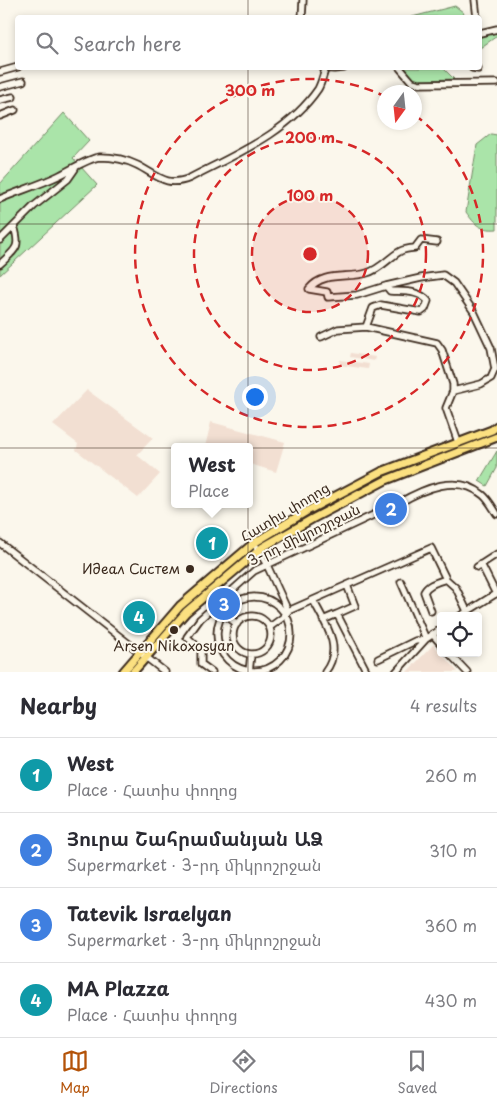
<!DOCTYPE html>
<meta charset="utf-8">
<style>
:root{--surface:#fff;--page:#f2f2f3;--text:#2b2b33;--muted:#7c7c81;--line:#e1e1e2;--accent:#b45309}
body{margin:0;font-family:"Playpen Sans","Noto Sans Armenian",sans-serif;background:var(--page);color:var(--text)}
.controls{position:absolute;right:15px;bottom:15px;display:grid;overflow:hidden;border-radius:5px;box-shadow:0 2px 8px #0003}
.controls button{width:45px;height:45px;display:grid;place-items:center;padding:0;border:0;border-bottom:1px solid var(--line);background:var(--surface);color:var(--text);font:25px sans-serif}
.compass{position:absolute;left:377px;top:85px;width:45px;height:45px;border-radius:50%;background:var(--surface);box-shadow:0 2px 8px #0003;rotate:195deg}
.you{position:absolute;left:254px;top:396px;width:18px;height:18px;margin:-12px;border:4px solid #fff;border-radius:50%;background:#1a73e8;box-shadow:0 0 0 8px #1a73e833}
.badge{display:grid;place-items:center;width:32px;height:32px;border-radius:50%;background:var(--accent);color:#fff;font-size:16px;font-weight:700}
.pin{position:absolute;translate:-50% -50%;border:2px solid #fff;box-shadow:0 1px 5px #0006}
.popup{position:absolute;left:171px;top:443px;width:82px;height:65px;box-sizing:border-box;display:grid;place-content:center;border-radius:5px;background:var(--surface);filter:drop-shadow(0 1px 4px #0005);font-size:16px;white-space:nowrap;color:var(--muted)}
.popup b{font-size:19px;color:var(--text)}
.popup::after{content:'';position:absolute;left:50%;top:100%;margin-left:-10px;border:10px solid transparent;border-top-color:var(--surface)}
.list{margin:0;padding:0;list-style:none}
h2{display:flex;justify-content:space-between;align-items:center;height:65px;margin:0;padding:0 20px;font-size:21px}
h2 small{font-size:16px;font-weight:400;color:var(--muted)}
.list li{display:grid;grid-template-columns:32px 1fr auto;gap:15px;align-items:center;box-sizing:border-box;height:75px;padding:0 20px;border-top:1px solid var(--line)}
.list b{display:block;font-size:19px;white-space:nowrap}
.list p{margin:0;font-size:16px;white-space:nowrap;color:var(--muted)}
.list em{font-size:16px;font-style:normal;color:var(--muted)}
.icon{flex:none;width:28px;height:28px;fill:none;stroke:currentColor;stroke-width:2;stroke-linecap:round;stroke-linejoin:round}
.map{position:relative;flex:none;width:497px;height:672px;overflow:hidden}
.search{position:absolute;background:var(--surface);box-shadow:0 2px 8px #0003;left:15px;right:15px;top:15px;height:55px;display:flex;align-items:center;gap:12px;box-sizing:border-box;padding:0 18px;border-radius:5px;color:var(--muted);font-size:19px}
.sheet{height:365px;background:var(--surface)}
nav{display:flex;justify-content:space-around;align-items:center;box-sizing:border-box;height:70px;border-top:1px solid var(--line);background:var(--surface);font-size:14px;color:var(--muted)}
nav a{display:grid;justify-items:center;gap:2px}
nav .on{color:var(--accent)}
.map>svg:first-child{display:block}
.built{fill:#f2dfd2}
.green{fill:#aae4a9;stroke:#728764}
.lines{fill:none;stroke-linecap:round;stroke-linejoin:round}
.minor-casing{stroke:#3b2a1e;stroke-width:9}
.major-casing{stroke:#3b2a1e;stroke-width:11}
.minor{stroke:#fbf7ec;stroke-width:5.5}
.major{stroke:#fbe080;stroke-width:7}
.grid{fill:none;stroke:#3b2a1e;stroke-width:1;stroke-opacity:0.55}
.ring{fill:none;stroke:#d62828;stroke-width:2.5;stroke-dasharray:9 6}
.poi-dot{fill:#3b2a1e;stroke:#fbf7ec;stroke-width:2}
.labels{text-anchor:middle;stroke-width:4;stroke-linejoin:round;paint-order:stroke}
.street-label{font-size:14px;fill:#3b2a1e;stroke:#fbf7ec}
.poi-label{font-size:14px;fill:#3b2a1e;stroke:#fbf7ec;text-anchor:end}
.centre{fill:#d62828;stroke:#fbf7ec;stroke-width:2.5}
.ring-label{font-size:15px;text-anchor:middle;font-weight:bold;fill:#d62828;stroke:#fbf7ec;stroke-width:4;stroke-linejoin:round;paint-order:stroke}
</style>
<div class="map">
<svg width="497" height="672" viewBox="0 0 497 672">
<rect width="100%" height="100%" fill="#fbf7ec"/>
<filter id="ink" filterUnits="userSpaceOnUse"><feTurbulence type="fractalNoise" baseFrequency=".02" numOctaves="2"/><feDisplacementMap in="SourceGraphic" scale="10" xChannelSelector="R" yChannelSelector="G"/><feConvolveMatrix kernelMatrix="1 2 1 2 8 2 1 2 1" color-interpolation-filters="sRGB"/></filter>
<g filter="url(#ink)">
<!-- built -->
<path class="built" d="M351 353 375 357 374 361 350 357Z
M340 360 369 364 368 369 339 365Z
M87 390 153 438 137 455 160 474 138 498 76 450 78 444 53 425Z
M211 422 285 442 276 472 250 464V447H205Z
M433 644 458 672H407L433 645Z"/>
<!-- green -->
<path class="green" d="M455 6 463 12 465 17H412Z
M497 31V36L480 48V35Z
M405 68H443L454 79 418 80 413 78Z
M64 113 89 141 73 158 97 185 0 275V184Z
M491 134 497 135V229C480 230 476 226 466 212L477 145Z
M491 434V436L441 454 368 484 439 453Z
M497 451V468L487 486 479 481Z"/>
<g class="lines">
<!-- minor casing -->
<g class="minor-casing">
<path id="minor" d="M475 0 477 18
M302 18 303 0
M480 33 497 29
M323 68 334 69 344 68
M400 68 412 82 419 84 497 83
M472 68 478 69
M0 72 18 67
M0 87 23 81
M0 100 13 97
M0 116 15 110
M0 199C19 191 39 185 58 176 69 171 88 158 100 157 113 157 125 159 137 165 157 175 166 188 190 178 236 154 288 133 318 89 322 82 323 74 326 68
M0 240 34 206 68 179 75 169
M437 242 421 240 415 248C411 248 407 249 403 250 393 253 382 269 367 273 347 279 323 271 309 289L327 292 328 297 357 295 386 286 421 278 443 275 454 283 474 312 491 348 495 369 491 378 481 384 453 391
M0 264C16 249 21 248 14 226
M366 327 373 308 381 305 421 312 425 309 428 301C419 290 403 292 390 291L386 286
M321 337 338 329 366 327 437 343 442 350 453 384V391L446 408 458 442
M0 543 165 672
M254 543 267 565 288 611
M481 564 496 594
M477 567 497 554
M217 634a37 37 0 1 1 74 0a37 37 0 1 1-74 0Z
M313 600C325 623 344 648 325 672
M214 606 237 624
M431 611 424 592C428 584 438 582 446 579L456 588 467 611
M337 614 355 606 347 585
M233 635a19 19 0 1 1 38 0a19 19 0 1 1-38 0Z
M460 616 497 593
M323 620 337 614 367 672
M270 627 286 615 288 611 431 548 446 579
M432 634 441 644
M449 653 467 672
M378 659 415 641 426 639 401 582
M212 672 201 664V650L187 637 200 619 254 571 399 503C423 489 458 473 483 495 489 500 493 508 497 514
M249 672 251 654
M396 672 426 639 441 629"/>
</g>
<!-- major casing -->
<g class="major-casing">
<path id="major" d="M123 672 180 606 254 543 307 511 381 472 492 430 497 426
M133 672 186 612 263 547 312 519 386 480 497 437"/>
</g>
<!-- minor -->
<use href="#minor" class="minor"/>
<!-- major -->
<use href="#major" class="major"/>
</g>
</g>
<!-- grid -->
<path class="grid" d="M248 0V18M248 68V672M0 224H497M0 448H497"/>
<!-- distance rings -->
<circle cx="310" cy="254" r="58" fill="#d62828" fill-opacity=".12"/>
<g class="ring">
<circle cx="310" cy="254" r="58"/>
<circle cx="310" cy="254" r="116"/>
<path d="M415 115A174 174 0 1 1 384 96"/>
</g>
<!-- markers -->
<g class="poi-dot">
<circle cx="190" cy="569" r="5"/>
<circle cx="174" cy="630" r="5"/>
</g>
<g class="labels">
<!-- street labels -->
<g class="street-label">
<text transform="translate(285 512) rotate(-31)" y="5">Հատիս փողոց</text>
<text transform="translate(304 535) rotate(-26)" y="5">3-րդ միկրոշրջան</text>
</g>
<!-- poi labels -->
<g class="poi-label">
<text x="180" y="574">Идеал Систем</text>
<text x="174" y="651" text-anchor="middle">Arsen Nikoxosyan</text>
</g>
</g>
<circle cx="310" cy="254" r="8" class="centre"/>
<g class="ring-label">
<text x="250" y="96">300 m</text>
<text x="310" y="143">200 m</text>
<text x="310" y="201">100 m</text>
</g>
</svg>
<div class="controls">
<button><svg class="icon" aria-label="locate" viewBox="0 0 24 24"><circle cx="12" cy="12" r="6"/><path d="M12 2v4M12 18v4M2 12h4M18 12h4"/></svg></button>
</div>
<svg class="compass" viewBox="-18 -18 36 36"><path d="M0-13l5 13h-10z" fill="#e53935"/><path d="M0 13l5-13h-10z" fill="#7c7c81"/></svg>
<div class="you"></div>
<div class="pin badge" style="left:212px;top:543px;background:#0f9aa8">1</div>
<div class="popup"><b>West</b>Place</div>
<div class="pin badge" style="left:391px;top:509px;background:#3f7fe0">2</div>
<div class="pin badge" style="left:224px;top:604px;background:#3f7fe0">3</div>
<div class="pin badge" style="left:139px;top:617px;background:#0f9aa8">4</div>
<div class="search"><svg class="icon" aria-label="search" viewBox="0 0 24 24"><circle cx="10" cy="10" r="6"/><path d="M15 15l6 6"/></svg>Search here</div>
</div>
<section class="sheet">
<h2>Nearby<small>4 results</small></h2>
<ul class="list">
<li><span class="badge" style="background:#0f9aa8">1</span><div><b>West</b><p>Place · Հատիս փողոց</p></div><em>260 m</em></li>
<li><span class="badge" style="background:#3f7fe0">2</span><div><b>Յուրա Շահրամանյան ԱՁ</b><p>Supermarket · 3-րդ միկրոշրջան</p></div><em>310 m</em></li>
<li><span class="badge" style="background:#3f7fe0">3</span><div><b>Tatevik Israelyan</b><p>Supermarket · 3-րդ միկրոշրջան</p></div><em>360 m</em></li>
<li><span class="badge" style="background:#0f9aa8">4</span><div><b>MA Plazza</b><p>Place · Հատիս փողոց</p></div><em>430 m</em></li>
</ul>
</section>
<nav>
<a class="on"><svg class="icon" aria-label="map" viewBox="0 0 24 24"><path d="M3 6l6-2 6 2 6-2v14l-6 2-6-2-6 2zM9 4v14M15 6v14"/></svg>Map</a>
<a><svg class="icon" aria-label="directions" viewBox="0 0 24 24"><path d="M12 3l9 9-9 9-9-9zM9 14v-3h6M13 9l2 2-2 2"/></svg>Directions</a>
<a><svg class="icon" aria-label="saved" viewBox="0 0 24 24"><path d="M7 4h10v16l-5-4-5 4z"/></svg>Saved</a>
</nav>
